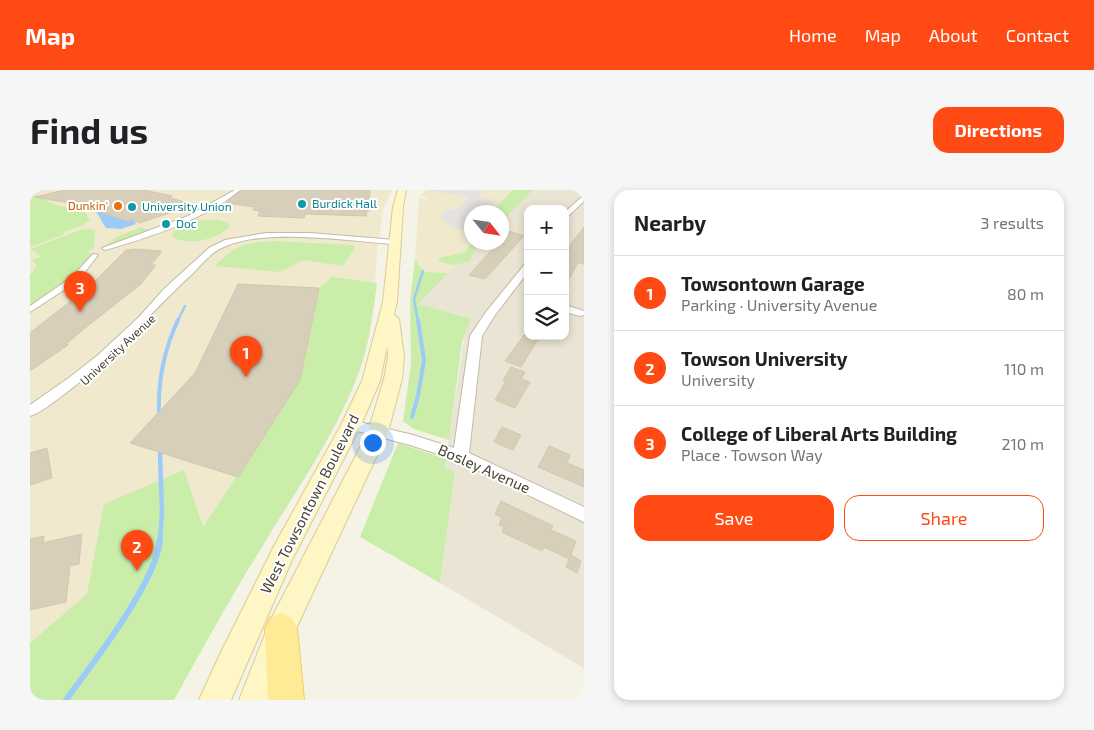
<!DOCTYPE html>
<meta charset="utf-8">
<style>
:root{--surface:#fff;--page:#f6f6f6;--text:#202124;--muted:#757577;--line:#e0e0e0;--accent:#ff4a13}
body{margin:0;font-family:"Exo 2",sans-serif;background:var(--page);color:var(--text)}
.controls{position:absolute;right:15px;top:15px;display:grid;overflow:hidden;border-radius:10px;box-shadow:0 2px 8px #0003}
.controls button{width:45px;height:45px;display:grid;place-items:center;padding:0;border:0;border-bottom:1px solid var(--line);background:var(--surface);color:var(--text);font:25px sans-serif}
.compass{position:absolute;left:434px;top:15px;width:45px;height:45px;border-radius:50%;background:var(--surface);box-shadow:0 2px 8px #0003;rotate:120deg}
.you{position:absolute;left:342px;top:252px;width:18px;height:18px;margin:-12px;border:4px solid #fff;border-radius:50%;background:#1a73e8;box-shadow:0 0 0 8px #1a73e833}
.badge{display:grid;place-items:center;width:32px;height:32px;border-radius:50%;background:var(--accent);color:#fff;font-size:16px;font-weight:700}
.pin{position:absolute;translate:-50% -41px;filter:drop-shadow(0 1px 2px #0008)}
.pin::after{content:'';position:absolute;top:26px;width:18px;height:15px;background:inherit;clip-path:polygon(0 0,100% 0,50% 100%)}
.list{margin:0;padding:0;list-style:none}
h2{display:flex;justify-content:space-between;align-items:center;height:65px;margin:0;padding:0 20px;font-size:21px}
h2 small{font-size:16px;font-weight:400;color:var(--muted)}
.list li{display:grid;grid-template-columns:32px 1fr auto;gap:15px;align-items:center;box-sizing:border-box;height:75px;padding:0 20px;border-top:1px solid var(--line)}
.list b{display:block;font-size:19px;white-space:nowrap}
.list p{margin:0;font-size:16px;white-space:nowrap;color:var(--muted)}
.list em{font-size:16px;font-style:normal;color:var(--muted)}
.actions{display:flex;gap:10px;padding:15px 20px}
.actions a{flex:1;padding:11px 0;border:1px solid var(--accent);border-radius:15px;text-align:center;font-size:18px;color:var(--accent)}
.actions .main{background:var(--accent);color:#fff}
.icon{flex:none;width:28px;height:28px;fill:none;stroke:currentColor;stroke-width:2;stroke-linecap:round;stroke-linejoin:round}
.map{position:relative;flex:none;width:554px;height:510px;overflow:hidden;border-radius:15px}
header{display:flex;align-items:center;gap:30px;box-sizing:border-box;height:70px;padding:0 25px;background:var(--accent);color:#fff}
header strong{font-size:24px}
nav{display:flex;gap:28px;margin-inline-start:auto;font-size:18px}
.intro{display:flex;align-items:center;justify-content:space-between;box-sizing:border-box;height:120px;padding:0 30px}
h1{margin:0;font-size:35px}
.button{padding:12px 22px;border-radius:15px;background:var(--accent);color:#fff;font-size:18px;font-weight:700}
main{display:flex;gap:30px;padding:0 30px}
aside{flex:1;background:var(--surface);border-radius:15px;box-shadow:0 2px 8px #0003}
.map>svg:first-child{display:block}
.residential{fill:#e9e4d3;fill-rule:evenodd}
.education{fill:#f0e9ce}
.green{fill:#caeeaa}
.parking{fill:#e5e3df}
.water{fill:#9ccbf8}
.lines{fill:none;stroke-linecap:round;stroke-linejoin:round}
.stream-far3{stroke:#9ccbf8;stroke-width:2.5}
.stream-far2{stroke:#9ccbf8;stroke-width:4}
.stream-far1{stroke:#9ccbf8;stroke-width:4.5}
.stream{stroke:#9ccbf8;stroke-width:6}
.building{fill:#d8cfba;stroke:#d3c7ac}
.pedestrian-casing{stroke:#c1bba7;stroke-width:2}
.minor-casing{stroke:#c1bba7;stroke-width:2}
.secondary-casing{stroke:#d9cd90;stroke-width:2}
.primary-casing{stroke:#f1d058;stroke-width:2}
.pedestrian{fill:#fff;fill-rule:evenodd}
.minor{fill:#fff;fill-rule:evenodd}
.secondary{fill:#fff6c6;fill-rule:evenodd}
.primary{fill:#ffea95;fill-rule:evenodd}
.culture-dot{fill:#0f9aa8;stroke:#fff;stroke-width:2}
.food-dot{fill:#e8710a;stroke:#fff;stroke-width:2}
.labels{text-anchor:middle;stroke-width:4;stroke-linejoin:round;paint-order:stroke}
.far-culture-label{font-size:12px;fill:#0d838f;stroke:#fff;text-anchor:start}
.far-food-label{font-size:12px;fill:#c56008;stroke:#fff;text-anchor:end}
.far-street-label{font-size:12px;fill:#484234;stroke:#fff}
.street-label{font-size:15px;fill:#484234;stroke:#fff}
</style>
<header>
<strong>Map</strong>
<nav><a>Home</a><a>Map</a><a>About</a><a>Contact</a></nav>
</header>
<div class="intro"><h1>Find us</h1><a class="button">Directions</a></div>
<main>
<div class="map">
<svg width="554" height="510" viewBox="0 0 554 510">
<rect width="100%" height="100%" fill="#f5f2e6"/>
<!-- residential -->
<path class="residential" d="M499 0H554V478L410 393 425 283 415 278 416 269 435 143 387 113 447 53 472 52V28ZM498 19H535V146H498Z"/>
<!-- education -->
<path class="education" d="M0 0H362L353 20 347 63 343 117 324 194 0 510Z
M396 0H499L472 22H442V52L447 53 418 83 394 82 385 69 389 8 397 9V7L391 6Z"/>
<!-- green -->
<path class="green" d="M482 0H503L472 31V22H462Z
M0 2 26 15 54 21 60 30 53 35 34 42 32 45 0 57Z
M189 30 198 33 199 37C188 50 155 57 142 46 144 31 177 29 189 30Z
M111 37 122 41 73 58 86 47Z
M53 39 65 40 64 58 57 62 62 65C47 88 22 102 0 118V84L5 82 3 80 7 75 1 70 12 67 0 59Z
M441 46 442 52 452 53 445 59 439 72 421 75 409 71V68L435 62 441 54Z
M245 51 323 55 325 58 313 76 274 70 250 82 184 76C209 54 211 53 245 51Z
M385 69 394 82 418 83 388 114 441 129 432 152 419 250 384 239 373 231 381 173 380 111Z
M302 87 347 93C343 122 340 151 330 179 307 244 264 303 229 362 199 410 172 460 144 510H0V453L57 404 74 314 154 280 173 337 270 190 289 98Z
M368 253 416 269 415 278 425 282 410 393 330 347Z"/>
<!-- parking -->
<path class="parking" d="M396 0H439L452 2 447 9 465 12 456 22H442L440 42 423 37 413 31 410 26 419 19 426 20 439 7Z"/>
<!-- water -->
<path class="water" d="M65 20 98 31 103 30 106 34 91 39 76 38Z"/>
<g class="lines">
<!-- stream-far3 -->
<path class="stream-far3" d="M147 132 155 116
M388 132 384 109 393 81"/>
<!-- stream-far2 -->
<path class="stream-far2" d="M129 222C128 189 134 160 148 130
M382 227 388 206 394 170 388 130"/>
<!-- stream-far1 -->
<path class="stream-far1" d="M130 351 132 322 130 263"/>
<!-- stream -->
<path class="stream" d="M36 510C62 474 127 392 130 349"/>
</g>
<!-- building -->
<path class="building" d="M34 0H114L142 6 138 7 164 15 109 33 103 30 98 31 49 15 5 7Z
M212 0H340L339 21H337L336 26 275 24 274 28 228 26 230 21 223 20 225 17 196 13Z
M554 37V74L548 73 535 96V62Z
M479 41 494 46 455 89 439 85 469 52H472V49Z
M105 59 132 61 121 75H126L111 94 60 134 36 154 38 155 0 181V143L60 96 96 60Z
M208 94 289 98 270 190 208 287 100 253 165 183Z
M494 145 508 149 491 177 475 171Z
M481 177 495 182 491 189 500 192 485 218 465 210 476 191 473 190Z
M472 237 491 245 483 260 464 252Z
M519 256 540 265 537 273 554 280V297L508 277Z
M17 258 22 288 0 295V263Z
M471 311 523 336 521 340 546 351 541 365 551 371 547 383 536 377 539 369 514 357 512 361 472 342 474 337 469 335 472 328 465 324Z
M52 344 49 374 40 376 36 412 0 420V349L14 346 13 353Z"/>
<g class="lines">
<!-- pedestrian casing -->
<g class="pedestrian-casing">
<path id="pedestrian" d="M205 0H210C176 29 118 48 75 60L72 58 158 26Z
M63 64 68 65 48 91 0 122V116L42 87Z"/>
</g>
<!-- minor casing -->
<g class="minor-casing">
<path id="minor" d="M554 5V11L535 29V22Z
M236 43H280L365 50 369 52 365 54C317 51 240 38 196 56 180 62 171 76 159 87 116 127 80 171 32 206 22 213 12 222 0 226V215L40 187 68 165 108 128 134 99 179 58 195 50Z
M498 73V82L465 125 452 146 439 263 554 317V332L426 270 380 255 316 238 314 235 316 232 321 230 383 245 424 258 440 146 456 122 495 74Z
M535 115 554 121V125L550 126 535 122Z"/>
</g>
<!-- secondary casing -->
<g class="secondary-casing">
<path id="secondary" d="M368 0H376L373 17 367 112 364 125 369 129 374 167 372 189 358 242 264 443 241 510H209L241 429 338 242 354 189 358 167 357 157 350 191 331 235 262 370 201 510H169L191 462 244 356 311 235 332 191 353 112 363 17Z"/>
</g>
<!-- primary casing -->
<g class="primary-casing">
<path id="primary" d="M251 423 262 428 267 439 274 510H238L235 439 240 428Z"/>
</g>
<!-- pedestrian -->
<use href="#pedestrian" class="pedestrian"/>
<!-- minor -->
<use href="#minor" class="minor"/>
<!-- secondary -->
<use href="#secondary" class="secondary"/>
<!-- primary -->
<use href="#primary" class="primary"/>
</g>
<!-- markers -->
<g class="culture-dot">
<circle cx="272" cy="14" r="5"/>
<circle cx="102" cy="17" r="5"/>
<circle cx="136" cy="34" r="5"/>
</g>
<circle class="food-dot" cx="88" cy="16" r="5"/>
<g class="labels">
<!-- far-culture labels -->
<g class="far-culture-label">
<text x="282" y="18">Burdick Hall</text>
<text x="112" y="21">University Union</text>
<text x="146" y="38">Doc</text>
</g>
<!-- far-food labels -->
<g class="far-food-label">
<text x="78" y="20">Dunkin'</text>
</g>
<!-- far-street labels -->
<g class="far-street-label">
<text transform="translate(88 160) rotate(-43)" y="4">University Avenue</text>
</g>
<!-- street labels -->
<g class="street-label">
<text transform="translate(454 279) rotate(24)" y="5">Bosley Avenue</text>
<text transform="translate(280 314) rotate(-63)" y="5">West Towsontown Boulevard</text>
</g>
</g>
</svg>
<div class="controls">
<button>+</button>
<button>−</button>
<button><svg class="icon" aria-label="layers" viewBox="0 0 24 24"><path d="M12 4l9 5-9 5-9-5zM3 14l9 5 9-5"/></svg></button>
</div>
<svg class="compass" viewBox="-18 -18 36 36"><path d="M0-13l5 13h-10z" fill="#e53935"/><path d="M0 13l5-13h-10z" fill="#757577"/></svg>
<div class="you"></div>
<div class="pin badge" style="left:216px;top:187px">1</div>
<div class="pin badge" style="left:107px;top:381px">2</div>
<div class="pin badge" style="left:50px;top:122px">3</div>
</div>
<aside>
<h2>Nearby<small>3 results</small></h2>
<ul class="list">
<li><span class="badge">1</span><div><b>Towsontown Garage</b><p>Parking · University Avenue</p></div><em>80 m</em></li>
<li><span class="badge">2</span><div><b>Towson University</b><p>University</p></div><em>110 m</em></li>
<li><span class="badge">3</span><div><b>College of Liberal Arts Building</b><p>Place · Towson Way</p></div><em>210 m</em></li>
</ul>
<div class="actions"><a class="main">Save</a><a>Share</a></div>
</aside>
</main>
